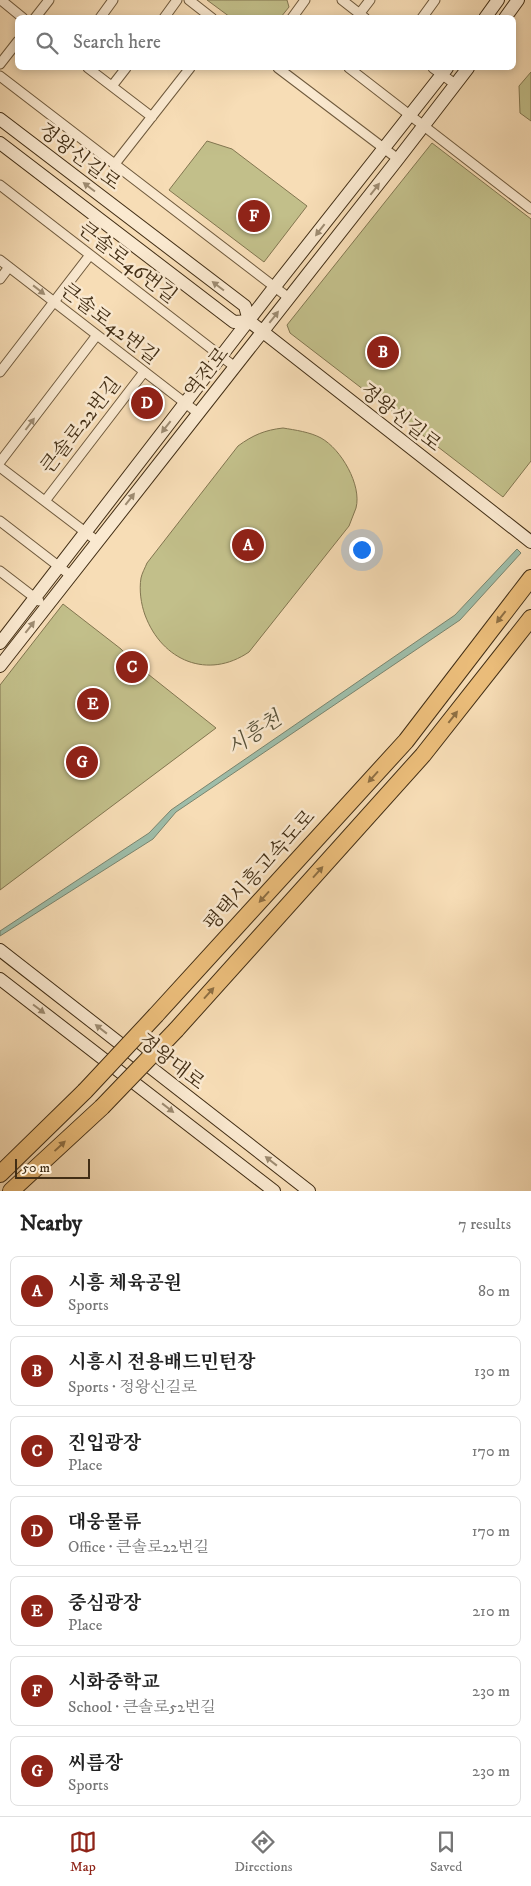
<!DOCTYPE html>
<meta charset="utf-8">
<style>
:root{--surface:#fff;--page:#f2f2f2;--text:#222;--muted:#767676;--line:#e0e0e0;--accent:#8f2418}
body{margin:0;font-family:"IM FELL DW Pica","Noto Serif KR",serif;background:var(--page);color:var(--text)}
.scale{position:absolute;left:15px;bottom:12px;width:75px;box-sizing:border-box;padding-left:5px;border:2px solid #422e15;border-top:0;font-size:14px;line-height:18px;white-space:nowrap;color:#422e15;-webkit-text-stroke:4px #fae9d0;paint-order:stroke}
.you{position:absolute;left:361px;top:549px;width:18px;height:18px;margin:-12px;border:4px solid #fff;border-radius:50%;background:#1a73e8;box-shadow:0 0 0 8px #1a73e833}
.badge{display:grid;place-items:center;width:32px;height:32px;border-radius:50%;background:var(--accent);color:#fff;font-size:16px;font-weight:700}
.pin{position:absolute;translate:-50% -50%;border:2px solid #fff;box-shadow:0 1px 5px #0006}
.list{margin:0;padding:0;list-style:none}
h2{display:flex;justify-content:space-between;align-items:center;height:65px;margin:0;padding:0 20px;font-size:21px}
h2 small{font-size:16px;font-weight:400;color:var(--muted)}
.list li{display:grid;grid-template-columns:32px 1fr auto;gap:15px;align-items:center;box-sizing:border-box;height:70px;margin:0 10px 10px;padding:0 10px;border:1px solid var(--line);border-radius:8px}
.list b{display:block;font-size:19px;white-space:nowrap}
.list p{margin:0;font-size:16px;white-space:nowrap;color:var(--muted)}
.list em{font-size:16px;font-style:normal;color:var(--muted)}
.icon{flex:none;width:28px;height:28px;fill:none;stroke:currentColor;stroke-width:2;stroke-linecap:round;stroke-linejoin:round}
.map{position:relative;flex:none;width:531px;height:1191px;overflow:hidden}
.search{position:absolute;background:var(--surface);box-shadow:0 2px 8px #0003;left:15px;right:15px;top:15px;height:55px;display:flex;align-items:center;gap:12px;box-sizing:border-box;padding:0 18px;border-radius:8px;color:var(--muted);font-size:19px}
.sheet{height:625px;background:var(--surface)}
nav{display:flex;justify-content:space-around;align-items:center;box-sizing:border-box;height:70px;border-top:1px solid var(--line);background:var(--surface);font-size:14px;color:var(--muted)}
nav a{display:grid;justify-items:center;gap:2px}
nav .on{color:var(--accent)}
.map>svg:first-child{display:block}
.green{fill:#c2bf8a;stroke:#827650}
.water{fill:#9ebda9;stroke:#79846e}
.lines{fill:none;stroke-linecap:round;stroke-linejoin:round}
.street-casing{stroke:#6f5a3d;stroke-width:11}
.secondary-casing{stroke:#422e15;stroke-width:14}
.highway-casing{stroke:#422e15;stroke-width:18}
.street{stroke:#fae9d0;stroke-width:9}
.secondary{stroke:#fae9d0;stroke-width:12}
.highway{stroke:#ecbe7b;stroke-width:16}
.highway-bridge-casing{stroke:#422e15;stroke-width:18;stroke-linecap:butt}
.highway-bridge{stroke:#ecbe7b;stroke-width:16}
.oneway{fill:#9e8c72}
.oneway2{fill:#8e6f43}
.labels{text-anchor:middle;stroke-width:5;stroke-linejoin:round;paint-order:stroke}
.street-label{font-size:20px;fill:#422e15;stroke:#fae9d0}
.water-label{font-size:21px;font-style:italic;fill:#59523a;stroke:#fae9d0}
</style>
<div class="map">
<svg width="531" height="1191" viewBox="0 0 531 1191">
<rect width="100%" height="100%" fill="#f7ddb6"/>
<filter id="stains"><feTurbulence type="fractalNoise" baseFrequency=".004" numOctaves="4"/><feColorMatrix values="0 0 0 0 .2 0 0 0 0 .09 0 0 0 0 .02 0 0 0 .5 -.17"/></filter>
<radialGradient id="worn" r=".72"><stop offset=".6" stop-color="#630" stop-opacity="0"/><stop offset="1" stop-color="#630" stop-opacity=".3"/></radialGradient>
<!-- green -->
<path class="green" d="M207 0H287L289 7 281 17H230Z
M531 72V121L520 113 519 86Z
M207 141 232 149 307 206 264 262 169 190Z
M432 143 531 219V461L503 497 290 333 287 325Z
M283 428C295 430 310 432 321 438 341 449 362 485 356 508 354 514 351 520 349 526L249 652C208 680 162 661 145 615 141 604 139 590 141 578 142 573 145 568 147 563L238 446C253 435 265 430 283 428Z
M63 604 121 649 134 663 216 728 0 890V685Z"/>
<!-- water -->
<path class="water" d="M517 549 521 553 460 620 176 812 153 839 0 936V931L149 833 171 810 455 615Z"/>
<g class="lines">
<!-- street casing -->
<g class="street-casing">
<path id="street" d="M1 0 23 18
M189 0 212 18
M342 0 365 18
M360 13 370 0
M35 18 49 0
M100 18 113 0
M164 18 177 0
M292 18 305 0
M422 18 435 0
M0 64 18 41
M88 68 152 117
M278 68 398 159
M349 68 531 209
M433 68 455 84
M0 76 289 298
M112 86 126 68
M114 165 190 68
M0 185 235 367
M0 260 198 413
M0 279 9 267
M0 372 90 255
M0 462 97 335
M0 467 97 541
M45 501 144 372
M0 521 70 575
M0 571 39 601"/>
</g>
<!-- secondary casing -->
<g class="secondary-casing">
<path id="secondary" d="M485 18 498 0
M505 18 518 0
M0 119 245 306 249 321 531 542
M0 143 234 322 249 321
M0 643 269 294 447 68
M0 666 398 159 468 68
M0 950 309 1191
M0 979 274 1191"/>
</g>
<!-- highway casing -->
<g class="highway-casing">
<path id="highway" d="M156 1015 406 741 531 578
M176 1030 423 755 531 618
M0 1174 85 1091
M11 1191 102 1107"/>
</g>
<!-- street -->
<use href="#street" class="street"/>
<!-- secondary -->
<use href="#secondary" class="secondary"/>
<!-- highway -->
<use href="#highway" class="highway"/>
<!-- highway-bridge casing -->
<g class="highway-bridge-casing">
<path id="highway-bridge" d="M85 1091 156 1015
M102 1107 176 1030"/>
</g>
<!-- highway-bridge -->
<use href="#highway-bridge" class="highway-bridge"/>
</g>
<!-- one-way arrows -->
<defs><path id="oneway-solid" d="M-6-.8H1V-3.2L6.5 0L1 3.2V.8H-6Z" transform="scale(1.25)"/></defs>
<g class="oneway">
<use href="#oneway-solid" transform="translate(89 187) rotate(-143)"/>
<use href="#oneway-solid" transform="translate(375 189) rotate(-52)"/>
<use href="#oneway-solid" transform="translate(320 230) rotate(128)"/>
<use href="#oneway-solid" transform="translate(218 286) rotate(-143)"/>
<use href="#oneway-solid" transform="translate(39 290) rotate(38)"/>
<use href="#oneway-solid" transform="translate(274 317) rotate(-52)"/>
<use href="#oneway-solid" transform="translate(30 424) rotate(-53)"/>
<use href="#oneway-solid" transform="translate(166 427) rotate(128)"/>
<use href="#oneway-solid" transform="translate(130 499) rotate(-52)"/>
<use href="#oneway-solid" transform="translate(30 627) rotate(-52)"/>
<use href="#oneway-solid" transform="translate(39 1009) rotate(37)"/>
<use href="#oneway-solid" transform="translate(101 1029) rotate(-142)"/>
<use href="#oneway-solid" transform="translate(168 1108) rotate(38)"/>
<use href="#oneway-solid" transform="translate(271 1161) rotate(-142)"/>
</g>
<g class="oneway2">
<use href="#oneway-solid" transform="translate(501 617) rotate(128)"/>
<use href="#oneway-solid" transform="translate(453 717) rotate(-52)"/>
<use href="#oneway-solid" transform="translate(373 777) rotate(132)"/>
<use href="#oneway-solid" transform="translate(318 872) rotate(-48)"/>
<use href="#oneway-solid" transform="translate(264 897) rotate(132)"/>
<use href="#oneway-solid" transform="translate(209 993) rotate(-48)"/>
<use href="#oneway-solid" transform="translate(60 1146) rotate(-43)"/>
</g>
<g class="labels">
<!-- street labels -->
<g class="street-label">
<text transform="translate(80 156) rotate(37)" y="7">정왕신길로</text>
<text transform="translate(128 262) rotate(38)" y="7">큰솔로46번길</text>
<text transform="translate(110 323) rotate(38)" y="7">큰솔로42번길</text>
<text transform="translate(206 372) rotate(-52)" y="7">역전로</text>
<text transform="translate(401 417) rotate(38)" y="7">정왕신길로</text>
<text transform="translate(80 425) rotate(-52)" y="7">큰솔로22번길</text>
<text transform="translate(259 870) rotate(-48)" y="7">평택시흥고속도로</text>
<text transform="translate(172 1061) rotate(38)" y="7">정왕대로</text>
</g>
<!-- water labels -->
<g class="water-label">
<text transform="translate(254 733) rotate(-34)" y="7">시흥천</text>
</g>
</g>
<rect width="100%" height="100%" filter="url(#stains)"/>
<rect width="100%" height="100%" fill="url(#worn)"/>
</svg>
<div class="scale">50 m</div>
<div class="you"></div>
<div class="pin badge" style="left:248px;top:545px">A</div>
<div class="pin badge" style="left:383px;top:352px">B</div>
<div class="pin badge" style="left:132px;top:667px">C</div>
<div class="pin badge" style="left:147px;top:403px">D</div>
<div class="pin badge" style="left:93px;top:704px">E</div>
<div class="pin badge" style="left:254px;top:216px">F</div>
<div class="pin badge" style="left:82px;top:762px">G</div>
<div class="search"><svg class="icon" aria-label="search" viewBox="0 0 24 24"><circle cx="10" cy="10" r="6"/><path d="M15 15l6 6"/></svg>Search here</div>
</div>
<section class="sheet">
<h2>Nearby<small>7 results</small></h2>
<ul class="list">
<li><span class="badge">A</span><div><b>시흥 체육공원</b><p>Sports</p></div><em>80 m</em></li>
<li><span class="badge">B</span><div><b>시흥시 전용배드민턴장</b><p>Sports · 정왕신길로</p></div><em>130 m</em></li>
<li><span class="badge">C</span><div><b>진입광장</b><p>Place</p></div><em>170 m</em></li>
<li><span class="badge">D</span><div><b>대웅물류</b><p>Office · 큰솔로22번길</p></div><em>170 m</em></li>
<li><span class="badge">E</span><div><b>중심광장</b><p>Place</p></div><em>210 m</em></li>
<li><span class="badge">F</span><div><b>시화중학교</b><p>School · 큰솔로52번길</p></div><em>230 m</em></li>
<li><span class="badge">G</span><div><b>씨름장</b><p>Sports</p></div><em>230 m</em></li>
</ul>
</section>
<nav>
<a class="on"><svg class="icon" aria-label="map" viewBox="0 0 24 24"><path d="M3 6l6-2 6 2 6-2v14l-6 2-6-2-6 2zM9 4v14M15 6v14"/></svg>Map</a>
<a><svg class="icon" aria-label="directions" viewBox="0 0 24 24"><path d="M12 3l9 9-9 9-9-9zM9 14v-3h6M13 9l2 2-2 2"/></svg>Directions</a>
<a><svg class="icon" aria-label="saved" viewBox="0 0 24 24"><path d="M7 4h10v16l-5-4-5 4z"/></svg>Saved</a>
</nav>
